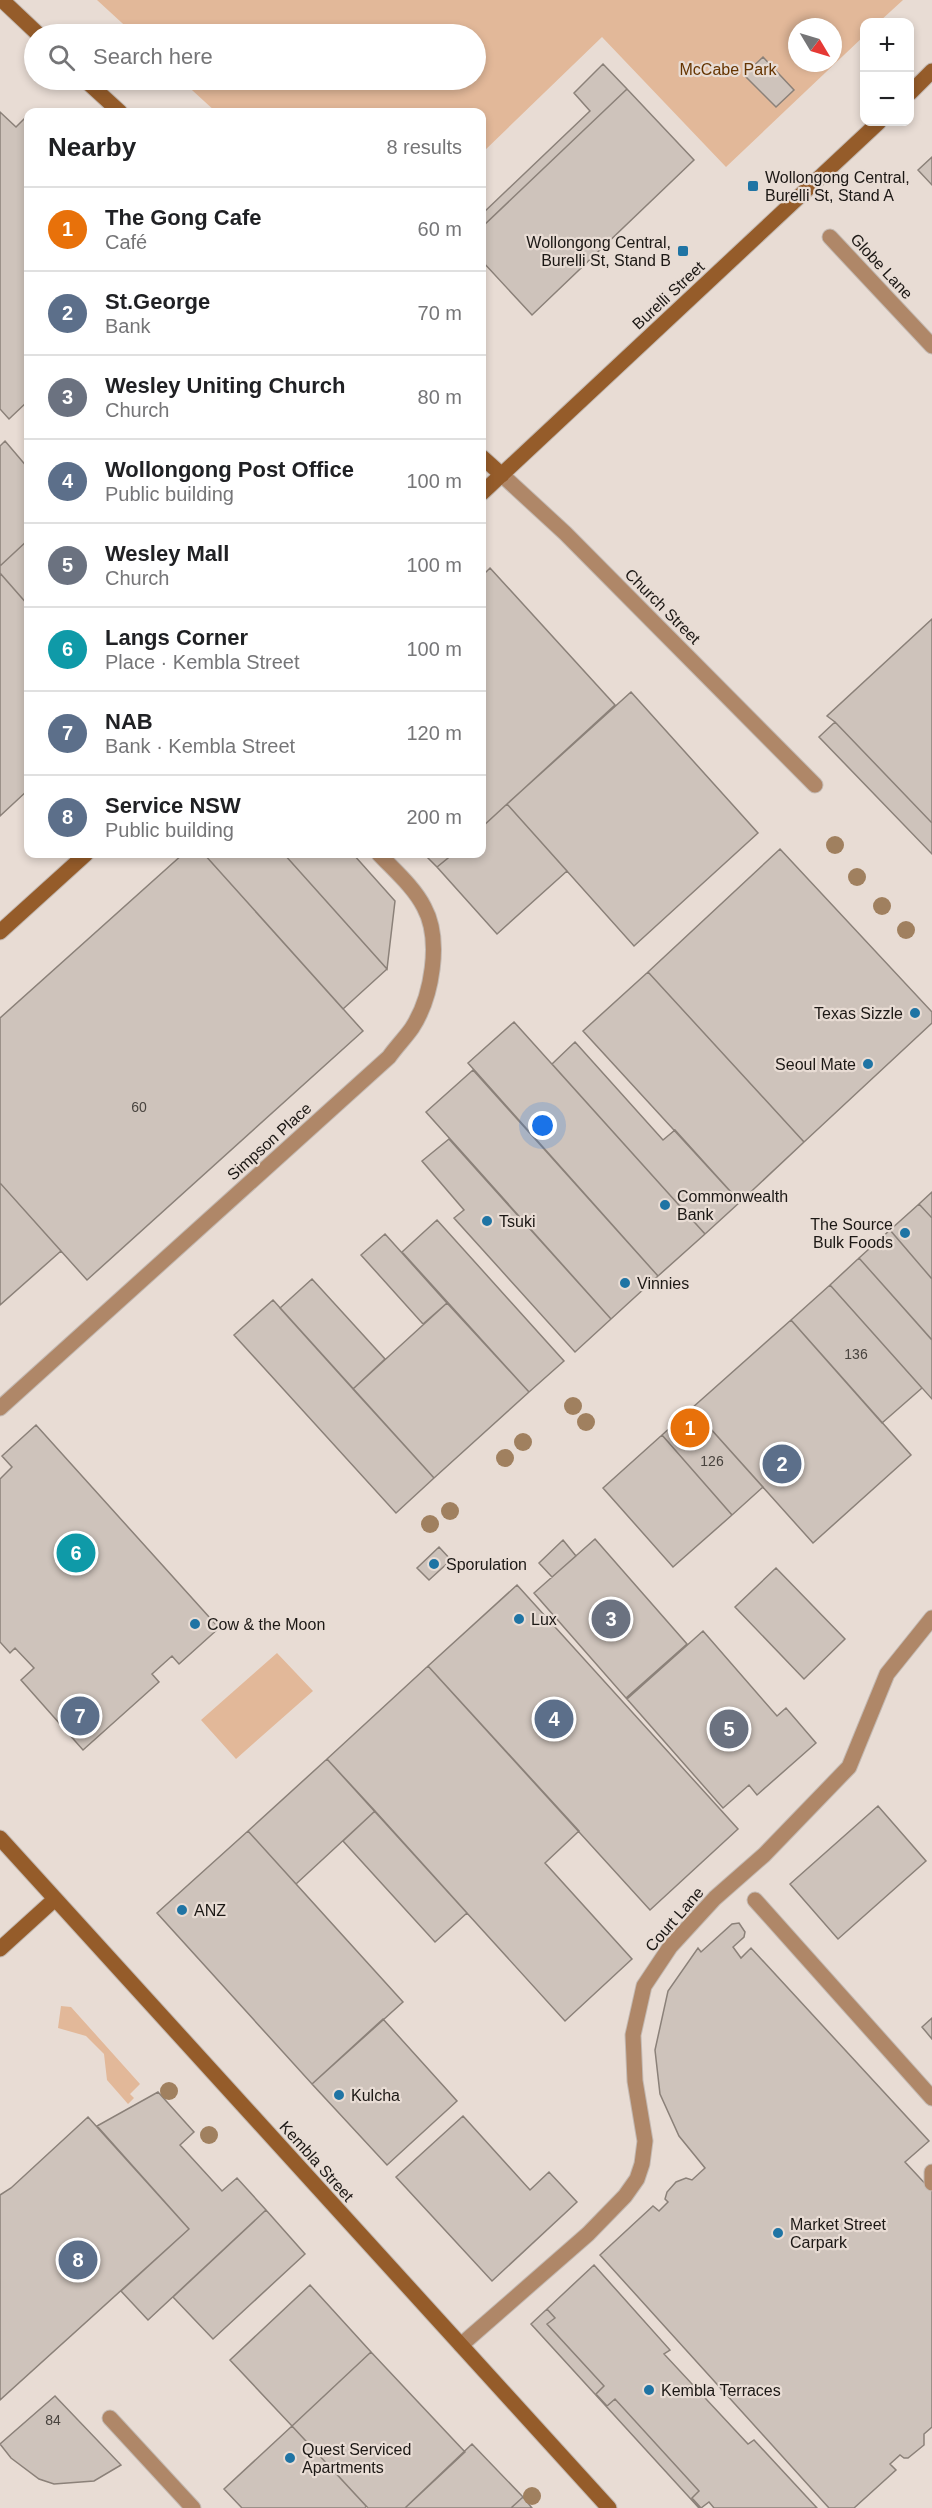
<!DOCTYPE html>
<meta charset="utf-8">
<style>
:root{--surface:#fff;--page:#f2f2f2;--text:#202124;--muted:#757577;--line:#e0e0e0;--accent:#111827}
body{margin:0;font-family:Helvetica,sans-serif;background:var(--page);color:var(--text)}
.controls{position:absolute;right:18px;top:18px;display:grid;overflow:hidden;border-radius:12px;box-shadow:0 3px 9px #0003}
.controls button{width:54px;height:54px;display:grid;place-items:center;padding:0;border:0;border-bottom:2px solid var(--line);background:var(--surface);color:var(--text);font:30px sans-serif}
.compass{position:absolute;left:788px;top:18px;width:54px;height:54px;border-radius:50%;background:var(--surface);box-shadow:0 3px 9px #0003;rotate:128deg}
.you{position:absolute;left:543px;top:1126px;width:21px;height:21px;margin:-15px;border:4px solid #fff;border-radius:50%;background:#1a73e8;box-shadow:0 0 0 9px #1a73e833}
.badge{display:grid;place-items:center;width:39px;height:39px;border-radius:50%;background:var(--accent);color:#fff;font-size:20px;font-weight:700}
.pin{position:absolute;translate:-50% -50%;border:3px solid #fff;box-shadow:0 2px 6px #0006}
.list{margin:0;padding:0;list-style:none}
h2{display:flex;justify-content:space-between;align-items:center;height:78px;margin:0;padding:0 24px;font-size:26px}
h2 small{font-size:20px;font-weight:400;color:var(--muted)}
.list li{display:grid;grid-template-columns:39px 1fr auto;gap:18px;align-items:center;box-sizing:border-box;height:84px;padding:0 24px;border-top:2px solid var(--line)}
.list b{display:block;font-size:22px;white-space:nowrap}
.list p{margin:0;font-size:20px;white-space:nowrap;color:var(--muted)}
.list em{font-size:20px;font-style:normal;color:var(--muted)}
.icon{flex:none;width:33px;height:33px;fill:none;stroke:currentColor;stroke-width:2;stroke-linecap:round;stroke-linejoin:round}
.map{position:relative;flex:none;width:932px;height:2508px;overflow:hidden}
.search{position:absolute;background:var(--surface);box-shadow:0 3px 9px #0003;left:24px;top:24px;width:462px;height:66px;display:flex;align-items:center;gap:15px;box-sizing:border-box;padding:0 21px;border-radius:33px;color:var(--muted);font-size:22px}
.panel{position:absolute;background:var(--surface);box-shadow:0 3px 9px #0003;left:24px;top:108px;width:462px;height:750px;border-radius:12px}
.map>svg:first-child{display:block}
.green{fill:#e2b899;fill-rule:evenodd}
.building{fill:#cec3bb;stroke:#8b8179;stroke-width:1.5}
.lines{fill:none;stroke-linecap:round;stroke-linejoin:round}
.lane-casing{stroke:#c3b9b2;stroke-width:17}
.street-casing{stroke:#c3b9b2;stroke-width:17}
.secondary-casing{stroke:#c3b9b2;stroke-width:17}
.lane{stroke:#af8768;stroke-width:15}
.street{stroke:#af8768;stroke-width:15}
.secondary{stroke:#955c2a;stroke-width:15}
.tree{fill:#a0805f}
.poi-dot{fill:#1f74a4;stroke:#e8dcd4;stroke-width:2}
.labels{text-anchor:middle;stroke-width:4.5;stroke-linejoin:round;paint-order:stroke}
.number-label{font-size:14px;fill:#48433e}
.park-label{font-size:16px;fill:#653400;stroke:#e8dcd4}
.poi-label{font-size:16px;fill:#1c1815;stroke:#e8dcd4;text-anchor:start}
.street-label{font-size:16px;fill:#1c1815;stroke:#e8dcd4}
</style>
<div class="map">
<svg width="932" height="2508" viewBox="0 0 932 2508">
<rect width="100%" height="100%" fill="#e8dcd4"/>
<!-- green -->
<path class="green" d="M97 0H903L879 22H864V36L726 167 602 37 482 153V112H216L181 80H476V34H134ZM797 27H833V63H797Z
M277 1653 313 1691 236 1759 201 1720Z
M61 2006 71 2007 140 2084 130 2094 134 2098 128 2104 107 2080 104 2054 86 2036 58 2028Z"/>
<!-- building -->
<path class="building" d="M763 57 794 90 776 107 744 75Z
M603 64 627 89 482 227V214L590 111 574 93Z
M627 89 694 160 532 315 482 261V227Z
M0 112 16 127 28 115V401L9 419 0 409Z
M932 157V185L918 170Z
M5 441 28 468V540L0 566V446Z
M28 540V605L0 573V566Z
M490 568 615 705 482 827V576Z
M0 573 28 605V790L0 816Z
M932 619V823L835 722 827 716Z
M631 692 758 833 634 946 507 804Z
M835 722 932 823V854L819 737Z
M507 804 567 871 497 934 437 867 453 854H482V827Z
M780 849 932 1012V1023L804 1142 648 972Z
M183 854H204L363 1031 87 1280 0 1183V1018Z
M204 854H284L387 969 343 1009Z
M284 854H353L395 901 387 969Z
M424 854H453L437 867Z
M648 972 804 1142 740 1202 583 1031Z
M514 1022 705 1234 658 1276 468 1063Z
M575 1042 663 1140 675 1130 740 1202 705 1234 552 1064Z
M473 1070 658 1276 611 1319 426 1112Z
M449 1139 611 1319 575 1352 454 1218 464 1210 422 1161Z
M0 1183 61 1251 0 1305Z
M932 1192V1218L919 1204Z
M919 1204 932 1218V1279L890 1230Z
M437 1220 564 1361 529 1392 402 1252Z
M890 1230 932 1279V1340L859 1258Z
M385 1234 447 1303 423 1324 361 1255Z
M859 1258 932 1340V1399L830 1285Z
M312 1279 385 1359 353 1389 280 1308Z
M830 1285 922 1388 882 1423 791 1320Z
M273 1300 434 1478 396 1513 234 1335Z
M447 1303 529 1392 434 1478 353 1389Z
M791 1320 911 1455 813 1543 692 1408Z
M692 1408 763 1487 732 1515 662 1435Z
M36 1425 219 1628 179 1664 172 1656 152 1674 159 1682 83 1750 21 1680 34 1668 15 1648 10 1653 0 1642V1479L12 1467 2 1456Z
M662 1435 732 1515 673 1567 603 1488Z
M595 1539 687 1644 626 1698 534 1593Z
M563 1540 576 1556 552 1577 539 1563Z
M439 1547 451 1560 429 1580 417 1568Z
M776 1568 845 1639 804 1679 735 1607Z
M517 1585 738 1829 650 1910 428 1666Z
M703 1631 777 1716 786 1708 816 1743 757 1795 749 1785 723 1808 627 1699Z
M428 1666 579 1831 545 1863 632 1959 565 2021 327 1759Z
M327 1759 375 1811 296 1884 248 1831Z
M878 1806 926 1861 838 1939 790 1884Z
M375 1811 467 1913 435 1942 343 1841Z
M248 1831 403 2002 312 2084 157 1913Z
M739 1923 745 1932 744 1937 733 1947 741 1958 751 1948 929 2141 905 2162 932 2191V2427L924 2434V2445L908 2458H904L900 2455 890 2464 896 2470 854 2508H829L600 2255 653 2206 659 2211 668 2202 665 2199 667 2192 676 2182 686 2178 692 2180 705 2168 679 2136 660 2094 655 2050 668 1991 698 1948 701 1952 732 1924Z
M932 2018V2039L922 2027Z
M383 2019 457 2101 387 2165 312 2084Z
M158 2092 194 2132 180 2145 222 2191 237 2178 266 2210 148 2320 121 2291 189 2229 97 2126Z
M463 2116 530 2190 549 2172 577 2202 492 2281 396 2177Z
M88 2117 189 2229 0 2400V2195L11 2188Z
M266 2210 305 2254 213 2339 173 2297Z
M594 2265 670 2350 664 2354 748 2444 754 2440 817 2508H714L709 2502 701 2508 692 2498 699 2491 615 2399 607 2406 596 2394 604 2386 547 2324 555 2318 547 2309Z
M310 2285 371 2352 292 2426 230 2360Z
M547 2309 555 2318 547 2324 604 2386 596 2394 607 2406 615 2399 699 2491 692 2498 701 2508H699L531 2324Z
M371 2352 465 2452 405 2508H368L292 2426Z
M55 2396 121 2465 94 2481 54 2484 39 2479 11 2458 0 2444Z
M292 2426 366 2506 365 2508H242L224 2489Z
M472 2444 523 2497 511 2508H405Z
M523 2497 532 2508H511Z"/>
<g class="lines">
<!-- lane casing -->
<g class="lane-casing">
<path id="lane" d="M0 1408 389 1057C396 1047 405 1038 412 1028 432 997 442 940 424 907 414 887 394 870 379 854
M755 1900 932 2098
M932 2172V2183
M461 2345 588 2234 625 2196 637 2179 642 2164 645 2141 635 2081 633 2035 644 1986 670 1947 715 1898 764 1855 849 1767 887 1674 932 1618
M110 2418 193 2508"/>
</g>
<!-- street casing -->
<g class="street-casing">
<path id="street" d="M830 237 932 346
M502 475 565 533 815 785"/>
</g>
<!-- secondary casing -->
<g class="secondary-casing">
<path id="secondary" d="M2 0 38 34
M85 80 120 112
M910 93 932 71
M482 457 502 475
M482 493 879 122
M0 932 86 854
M0 1838 609 2508
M0 1949 55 1899"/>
</g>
<!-- lane -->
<use href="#lane" class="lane"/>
<!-- street -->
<use href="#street" class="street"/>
<!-- secondary -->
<use href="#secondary" class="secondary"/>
</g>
<!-- trees -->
<g class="tree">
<circle cx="835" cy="845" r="9"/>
<circle cx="857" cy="877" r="9"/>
<circle cx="882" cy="906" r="9"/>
<circle cx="906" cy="930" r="9"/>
<circle cx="573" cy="1406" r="9"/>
<circle cx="586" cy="1422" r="9"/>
<circle cx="523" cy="1442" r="9"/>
<circle cx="505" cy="1458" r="9"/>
<circle cx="450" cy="1511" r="9"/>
<circle cx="430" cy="1524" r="9"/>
<circle cx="169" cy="2091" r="9"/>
<circle cx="209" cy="2135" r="9"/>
<circle cx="532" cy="2496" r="9"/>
</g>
<!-- markers -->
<g class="poi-dot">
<rect x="747" y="180" width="12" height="12" rx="3"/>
<rect x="677" y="245" width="12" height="12" rx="3"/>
<circle cx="915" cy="1013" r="6"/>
<circle cx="868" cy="1064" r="6"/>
<circle cx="665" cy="1205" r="6"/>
<circle cx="487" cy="1221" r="6"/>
<circle cx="905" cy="1233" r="6"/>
<circle cx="625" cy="1283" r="6"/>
<circle cx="434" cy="1564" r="6"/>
<circle cx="519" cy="1619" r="6"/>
<circle cx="195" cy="1624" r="6"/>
<circle cx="182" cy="1910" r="6"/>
<circle cx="339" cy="2095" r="6"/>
<circle cx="778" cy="2233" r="6"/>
<circle cx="649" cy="2390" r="6"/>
<circle cx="290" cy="2458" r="6"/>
</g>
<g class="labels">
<!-- number labels -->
<g class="number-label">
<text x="139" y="1112">60</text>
<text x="856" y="1359">136</text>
<text x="712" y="1466">126</text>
<text x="53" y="2425">84</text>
</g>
<!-- park labels -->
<g class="park-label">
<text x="728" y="75">McCabe Park</text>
</g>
<!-- poi labels -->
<g class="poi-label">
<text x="765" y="183">Wollongong Central,<tspan x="765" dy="18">Burelli St, Stand A</tspan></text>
<text x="671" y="248" text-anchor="end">Wollongong Central,<tspan x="671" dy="18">Burelli St, Stand B</tspan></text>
<text x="903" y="1019" text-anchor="end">Texas Sizzle</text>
<text x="856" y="1070" text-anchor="end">Seoul Mate</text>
<text x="677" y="1202">Commonwealth<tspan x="677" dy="18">Bank</tspan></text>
<text x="499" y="1227">Tsuki</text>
<text x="893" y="1230" text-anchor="end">The Source<tspan x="893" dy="18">Bulk Foods</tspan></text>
<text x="637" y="1289">Vinnies</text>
<text x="446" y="1570">Sporulation</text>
<text x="531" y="1625">Lux</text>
<text x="207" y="1630">Cow &amp; the Moon</text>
<text x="194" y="1916">ANZ</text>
<text x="351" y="2101">Kulcha</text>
<text x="790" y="2230">Market Street<tspan x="790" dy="18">Carpark</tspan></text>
<text x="661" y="2396">Kembla Terraces</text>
<text x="302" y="2455">Quest Serviced<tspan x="302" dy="18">Apartments</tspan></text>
</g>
<!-- street labels -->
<g class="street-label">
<text transform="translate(882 266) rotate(47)" y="6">Globe Lane</text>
<text transform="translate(668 295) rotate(-43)" y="6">Burelli Street</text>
<text transform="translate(663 606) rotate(45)" y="6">Church Street</text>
<text transform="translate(269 1141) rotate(-42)" y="6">Simpson Place</text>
<text transform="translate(674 1919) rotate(-49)" y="6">Court Lane</text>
<text transform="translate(317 2161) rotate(48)" y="6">Kembla Street</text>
</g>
</g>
</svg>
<div class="controls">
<button>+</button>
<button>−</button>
</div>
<svg class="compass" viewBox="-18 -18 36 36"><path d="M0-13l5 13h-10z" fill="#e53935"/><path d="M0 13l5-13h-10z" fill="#757577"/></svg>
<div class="you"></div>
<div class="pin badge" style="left:690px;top:1428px;background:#e8710a">1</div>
<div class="pin badge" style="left:782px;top:1464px;background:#5c6f8a">2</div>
<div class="pin badge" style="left:611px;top:1619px;background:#6b7280">3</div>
<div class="pin badge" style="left:554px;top:1719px;background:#5c6f8a">4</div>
<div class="pin badge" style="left:729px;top:1729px;background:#6b7280">5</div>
<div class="pin badge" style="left:76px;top:1553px;background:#0f9aa8">6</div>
<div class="pin badge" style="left:80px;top:1716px;background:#5c6f8a">7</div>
<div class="pin badge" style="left:78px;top:2260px;background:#5c6f8a">8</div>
<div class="search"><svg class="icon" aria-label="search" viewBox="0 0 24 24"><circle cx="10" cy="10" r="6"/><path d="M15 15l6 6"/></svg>Search here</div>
<section class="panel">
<h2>Nearby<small>8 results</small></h2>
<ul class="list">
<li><span class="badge" style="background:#e8710a">1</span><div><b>The Gong Cafe</b><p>Café</p></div><em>60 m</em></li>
<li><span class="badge" style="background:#5c6f8a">2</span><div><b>St.George</b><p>Bank</p></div><em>70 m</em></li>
<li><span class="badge" style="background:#6b7280">3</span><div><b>Wesley Uniting Church</b><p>Church</p></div><em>80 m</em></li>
<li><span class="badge" style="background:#5c6f8a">4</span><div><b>Wollongong Post Office</b><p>Public building</p></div><em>100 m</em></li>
<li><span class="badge" style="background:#6b7280">5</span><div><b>Wesley Mall</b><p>Church</p></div><em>100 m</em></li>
<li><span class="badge" style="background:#0f9aa8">6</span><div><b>Langs Corner</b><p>Place · Kembla Street</p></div><em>100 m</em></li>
<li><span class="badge" style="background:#5c6f8a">7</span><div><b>NAB</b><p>Bank · Kembla Street</p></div><em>120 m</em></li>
<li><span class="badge" style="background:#5c6f8a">8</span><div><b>Service NSW</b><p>Public building</p></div><em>200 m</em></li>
</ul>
</section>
</div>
